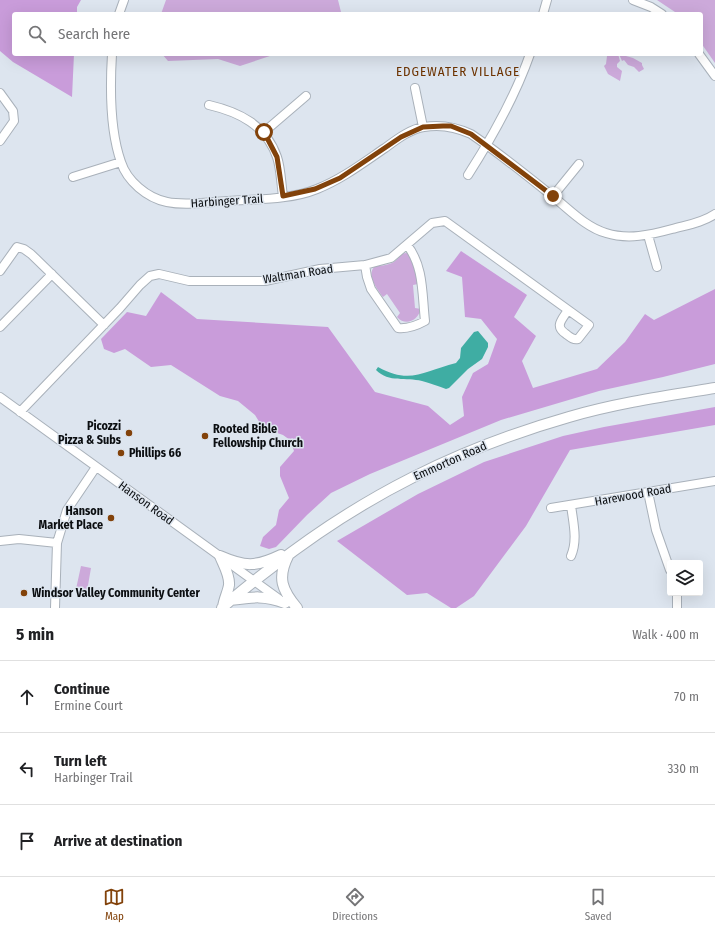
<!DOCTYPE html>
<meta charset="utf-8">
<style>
:root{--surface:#fff;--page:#f2f2f2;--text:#202124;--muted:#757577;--line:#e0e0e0;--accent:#82420a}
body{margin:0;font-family:"Fira Sans Condensed",sans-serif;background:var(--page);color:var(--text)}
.controls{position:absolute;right:12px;bottom:12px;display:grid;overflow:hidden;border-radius:4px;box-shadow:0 4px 16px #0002}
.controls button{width:36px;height:36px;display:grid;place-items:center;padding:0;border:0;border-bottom:1px solid var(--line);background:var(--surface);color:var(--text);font:20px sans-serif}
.stop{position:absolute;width:12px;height:12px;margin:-9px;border:3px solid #82420a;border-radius:50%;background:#fff}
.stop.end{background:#82420a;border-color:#fff;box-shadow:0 1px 4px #0008}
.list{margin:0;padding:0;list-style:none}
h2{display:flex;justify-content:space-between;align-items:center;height:52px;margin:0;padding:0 16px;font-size:17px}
h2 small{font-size:13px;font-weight:400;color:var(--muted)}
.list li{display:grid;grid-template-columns:26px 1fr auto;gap:12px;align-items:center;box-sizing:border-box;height:72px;padding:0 16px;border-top:1px solid var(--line)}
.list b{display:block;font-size:15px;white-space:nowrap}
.list p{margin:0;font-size:13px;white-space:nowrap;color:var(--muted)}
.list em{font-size:13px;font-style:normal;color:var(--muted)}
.icon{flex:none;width:22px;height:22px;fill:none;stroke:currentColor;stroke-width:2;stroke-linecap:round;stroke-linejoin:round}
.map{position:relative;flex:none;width:715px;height:608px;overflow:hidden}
.search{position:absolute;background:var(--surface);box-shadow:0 4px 16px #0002;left:12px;right:12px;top:12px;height:44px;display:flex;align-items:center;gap:10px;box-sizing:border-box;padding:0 14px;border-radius:4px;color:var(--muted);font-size:15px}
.sheet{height:268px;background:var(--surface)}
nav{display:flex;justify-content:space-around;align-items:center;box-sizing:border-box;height:56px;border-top:1px solid var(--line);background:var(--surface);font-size:11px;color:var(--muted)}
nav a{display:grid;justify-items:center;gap:2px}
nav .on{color:var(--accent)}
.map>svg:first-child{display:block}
.green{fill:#cca9da}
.forest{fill:#c99cda}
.water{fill:#3fada3}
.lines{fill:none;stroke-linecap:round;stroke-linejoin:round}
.minor-casing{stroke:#a9b1ba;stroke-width:10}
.major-casing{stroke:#a9b1ba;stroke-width:12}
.minor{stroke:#fff;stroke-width:8}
.major{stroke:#fff;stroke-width:10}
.route{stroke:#82420a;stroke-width:5}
.poi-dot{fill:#82420a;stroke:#dde5ef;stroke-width:1.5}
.labels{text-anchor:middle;stroke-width:3;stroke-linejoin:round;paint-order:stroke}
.street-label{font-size:12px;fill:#0b0e11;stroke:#dde5ef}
.poi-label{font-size:12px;font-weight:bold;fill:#0b0e11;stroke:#dde5ef;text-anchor:start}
.neighbourhood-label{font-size:13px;letter-spacing:1px;fill:#6d3300;stroke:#dde5ef}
</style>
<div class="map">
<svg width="715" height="608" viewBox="0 0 715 608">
<rect width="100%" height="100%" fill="#dde5ef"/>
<!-- green -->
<path class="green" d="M166 0H338L341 12 337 14H161Z
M657 0H715V63L701 43V14H678Z
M162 54H276L240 66 218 59 168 61Z
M610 54H618L620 61 617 64V67L622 71 620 81 608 74 604 66 606 64 607 56Z
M619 54 633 58 642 63V65L644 69 639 72 634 67 628 65 624 60 622 61Z
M406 253 410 254 415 262 418 284 413 285 415 308 421 309C418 320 406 327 397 317L400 313 387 294 383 297 382 296C376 287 366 275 375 266 386 266 396 264 401 254Z
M81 566 91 568 87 591 76 589Z"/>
<!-- forest -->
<path class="forest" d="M0 0H81L77 7V14H14V54H74L72 97 13 62 0 51Z
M461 251 527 295 514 317 536 336 522 361 533 388 597 369 625 342 645 314 654 320 715 289V364L663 377 599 391 501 420 370 474 331 493 307 515 276 547 269 549 260 546 263 537 276 525 279 510 289 498 280 476V467L294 451 290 440 283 435 263 428 255 415 238 401 220 396 171 365 151 367 125 349 114 353 104 349 101 339 127 312 146 316 161 292 197 319 328 327 375 392 428 406 450 425 464 416 462 397 473 373 488 364 497 339 481 319 465 317 462 277 446 271Z
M715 407V425L570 450 526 526 474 596 456 608H451L427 593 407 595 337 541 418 494 484 462 563 436 604 427Z"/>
<!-- water -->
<path class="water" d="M478 331 488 343V347L482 359 468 369 449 388 446 389C438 386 430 383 422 381 406 377 389 383 376 370L378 367C410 385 424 371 456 363L460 358 461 348 474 332Z"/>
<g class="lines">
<!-- minor casing -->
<g class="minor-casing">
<path id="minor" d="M633 0 651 7 662 14
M119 14 124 0
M543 14 547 0
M112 54C110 87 110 131 121 162 127 181 147 198 167 202 186 206 208 202 228 201 257 199 290 200 317 189 342 179 363 163 385 148 396 140 410 129 424 127 441 124 456 127 471 134 499 153 525 174 551 195 568 208 585 227 606 233 628 240 650 235 672 229 686 225 702 223 715 214
M699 54 715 76
M415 88 423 127
M0 93 13 111 14 121 0 141
M209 105C239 112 266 125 277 157 281 169 281 183 283 196
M264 132 306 96
M468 175C493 136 515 97 530 54
M73 177 121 162
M553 196 579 164
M648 235 657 267
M365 265 367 277 371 289 398 328C408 329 416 326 425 321 422 295 424 266 407 245
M0 271 17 247 24 249 31 254 104 325
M0 327 52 274
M0 397 279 599
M20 412 120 308 140 285 150 276 159 274 189 281H265L320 269 365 265 391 258 432 223 445 221 589 325 578 339C573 340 570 337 566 334 554 326 562 320 568 310
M648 492 656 530 670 570
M571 505C573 522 578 540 571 556
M551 508 715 481
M0 541 19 539 57 543
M55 608 57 543 67 510 96 467
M677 608V593"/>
</g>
<!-- major casing -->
<g class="major-casing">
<path id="major" d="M220 556C245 567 256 567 281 555
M220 556C223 564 230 575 229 585 228 592 224 599 223 607
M288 556C277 578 282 590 297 608
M231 600C252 597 265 595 285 603
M222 608C237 594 254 581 271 568 363 496 457 449 569 417 617 403 666 396 715 388"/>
</g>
<!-- minor -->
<use href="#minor" class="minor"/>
<!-- major -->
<use href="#major" class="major"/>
</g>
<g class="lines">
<!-- route -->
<path class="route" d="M264 132 277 157 283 196 315 189 340 178 401 137 423 127 443 126H451L471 134 553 196"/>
</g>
<!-- markers -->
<g class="poi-dot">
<circle cx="129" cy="433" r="4"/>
<circle cx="205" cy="436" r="4"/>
<circle cx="121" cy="453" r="4"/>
<circle cx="111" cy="518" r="4"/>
<circle cx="24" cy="593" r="4"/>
</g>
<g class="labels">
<!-- street labels -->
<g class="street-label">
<text transform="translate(227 201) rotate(-4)" y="4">Harbinger Trail</text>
<text transform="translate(298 274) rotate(-9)" y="4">Waltman Road</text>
<text transform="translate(450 461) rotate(-24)" y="4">Emmorton Road</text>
<text transform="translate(633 495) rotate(-10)" y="4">Harewood Road</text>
<text transform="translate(146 503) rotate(36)" y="4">Hanson Road</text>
</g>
<!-- poi labels -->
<g class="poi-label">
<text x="121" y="430" text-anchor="end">Picozzi<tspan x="121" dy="14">Pizza &amp; Subs</tspan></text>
<text x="213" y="433">Rooted Bible<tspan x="213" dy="14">Fellowship Church</tspan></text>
<text x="129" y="457">Phillips 66</text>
<text x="103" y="515" text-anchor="end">Hanson<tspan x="103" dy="14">Market Place</tspan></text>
<text x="32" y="597">Windsor Valley Community Center</text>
</g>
<!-- neighbourhood labels -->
<g class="neighbourhood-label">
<text x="458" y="76">EDGEWATER VILLAGE</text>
</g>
</g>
</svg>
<div class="controls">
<button><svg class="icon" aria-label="layers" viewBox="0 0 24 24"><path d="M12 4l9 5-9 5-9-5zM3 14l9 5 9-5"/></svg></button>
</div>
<div class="stop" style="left:264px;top:132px"></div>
<div class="stop end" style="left:553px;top:196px"></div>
<div class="search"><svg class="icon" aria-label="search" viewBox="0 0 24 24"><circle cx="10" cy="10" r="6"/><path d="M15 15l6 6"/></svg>Search here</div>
</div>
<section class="sheet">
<h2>5 min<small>Walk · 400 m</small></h2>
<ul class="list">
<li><svg class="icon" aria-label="ahead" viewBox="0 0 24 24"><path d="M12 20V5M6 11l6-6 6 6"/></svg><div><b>Continue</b><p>Ermine Court</p></div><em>70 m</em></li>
<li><svg class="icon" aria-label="left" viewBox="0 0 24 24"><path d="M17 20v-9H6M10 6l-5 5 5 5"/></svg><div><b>Turn left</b><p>Harbinger Trail</p></div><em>330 m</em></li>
<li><svg class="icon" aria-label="arrive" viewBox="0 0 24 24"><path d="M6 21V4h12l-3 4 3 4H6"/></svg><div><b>Arrive at destination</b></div></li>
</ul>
</section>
<nav>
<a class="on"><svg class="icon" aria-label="map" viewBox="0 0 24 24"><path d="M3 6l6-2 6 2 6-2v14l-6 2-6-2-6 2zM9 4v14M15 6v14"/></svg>Map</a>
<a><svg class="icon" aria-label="directions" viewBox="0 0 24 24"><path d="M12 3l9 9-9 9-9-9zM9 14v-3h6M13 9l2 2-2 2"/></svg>Directions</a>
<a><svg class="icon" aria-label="saved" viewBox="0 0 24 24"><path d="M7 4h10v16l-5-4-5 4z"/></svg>Saved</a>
</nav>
